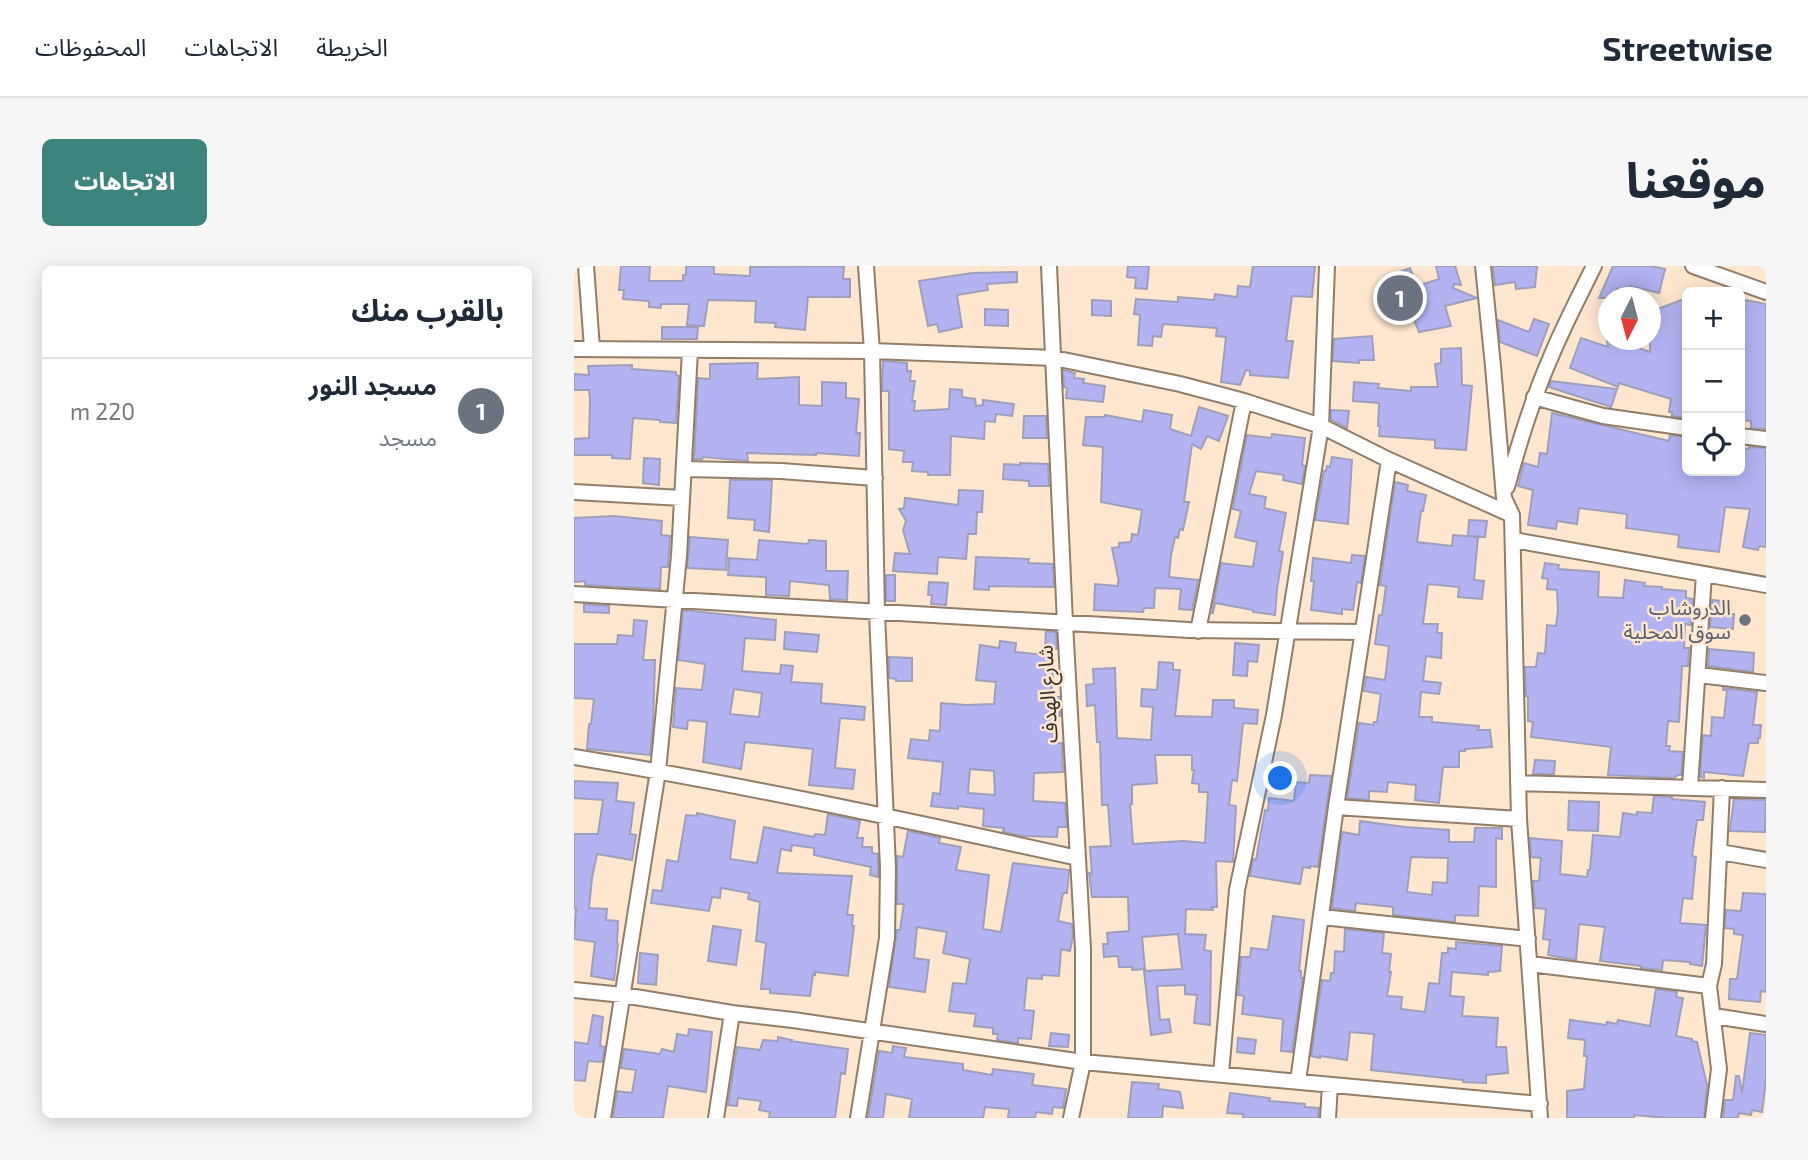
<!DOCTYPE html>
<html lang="ar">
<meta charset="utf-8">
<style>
:root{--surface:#fff;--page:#f6f6f7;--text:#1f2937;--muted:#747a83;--line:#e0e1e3;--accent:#3c847d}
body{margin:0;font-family:"Exo 2","Noto Sans Arabic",sans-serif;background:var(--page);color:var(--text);direction:rtl}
.controls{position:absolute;right:21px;top:21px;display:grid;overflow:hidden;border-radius:10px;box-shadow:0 4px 18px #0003}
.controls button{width:63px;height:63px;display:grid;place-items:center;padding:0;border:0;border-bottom:2px solid var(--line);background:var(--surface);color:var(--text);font:35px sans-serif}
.compass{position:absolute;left:1024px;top:21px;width:63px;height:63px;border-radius:50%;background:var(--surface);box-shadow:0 4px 18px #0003;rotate:186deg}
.you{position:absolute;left:707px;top:513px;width:24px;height:24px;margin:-18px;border:5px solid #fff;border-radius:50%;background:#1a73e8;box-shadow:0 0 0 10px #1a73e833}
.badge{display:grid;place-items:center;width:46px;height:46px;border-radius:50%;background:var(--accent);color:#fff;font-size:23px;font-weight:700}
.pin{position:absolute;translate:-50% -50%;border:4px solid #fff;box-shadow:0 2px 7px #0006}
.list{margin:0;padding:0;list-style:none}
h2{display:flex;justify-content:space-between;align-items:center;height:91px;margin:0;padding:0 28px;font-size:30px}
h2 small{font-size:23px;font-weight:400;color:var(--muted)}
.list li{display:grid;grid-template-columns:46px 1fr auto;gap:21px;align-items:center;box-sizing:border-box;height:98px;padding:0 28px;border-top:2px solid var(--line)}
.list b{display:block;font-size:26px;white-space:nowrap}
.list p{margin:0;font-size:23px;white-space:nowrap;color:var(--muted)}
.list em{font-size:23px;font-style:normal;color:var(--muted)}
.icon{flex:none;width:38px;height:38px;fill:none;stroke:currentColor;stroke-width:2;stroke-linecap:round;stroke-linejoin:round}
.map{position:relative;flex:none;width:1192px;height:852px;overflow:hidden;direction:ltr;border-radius:10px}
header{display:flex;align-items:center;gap:42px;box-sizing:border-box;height:98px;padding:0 35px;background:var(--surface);border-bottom:2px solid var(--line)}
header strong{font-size:33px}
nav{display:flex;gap:38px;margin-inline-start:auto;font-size:24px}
.intro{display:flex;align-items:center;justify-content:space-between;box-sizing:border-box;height:168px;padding:0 42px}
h1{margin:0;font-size:49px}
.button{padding:18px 32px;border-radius:10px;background:var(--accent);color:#fff;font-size:24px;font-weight:700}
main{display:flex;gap:42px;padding:0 42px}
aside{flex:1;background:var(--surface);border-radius:10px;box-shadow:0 4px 18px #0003}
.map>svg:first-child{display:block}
.building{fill:#b3b3f2;stroke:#9f9fbb;stroke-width:2;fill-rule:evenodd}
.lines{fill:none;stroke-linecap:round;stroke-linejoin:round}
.minor-casing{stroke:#927d68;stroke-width:18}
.minor{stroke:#fff;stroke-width:14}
.worship-dot{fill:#6b7280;stroke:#fee6cf;stroke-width:2.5}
.labels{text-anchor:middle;stroke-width:5;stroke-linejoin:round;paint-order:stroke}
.worship-label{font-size:21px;fill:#5b616d;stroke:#fee6cf;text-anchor:end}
.street-label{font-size:21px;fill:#3a3128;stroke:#fee6cf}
</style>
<header>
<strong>Streetwise</strong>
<nav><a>الخريطة</a><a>الاتجاهات</a><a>المحفوظات</a></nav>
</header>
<div class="intro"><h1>موقعنا</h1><a class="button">الاتجاهات</a></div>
<main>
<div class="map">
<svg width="1192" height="852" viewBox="0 0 1192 852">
<rect width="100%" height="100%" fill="#fee6cf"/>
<!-- building -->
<path class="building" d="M47 0H76L75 15H109V9H112V0H140V8L176 10V1L270 0 269 13H276V31H234L231 64 201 61 202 57 181 56 182 35 134 34 130 60 113 59 115 38H87V42L75 41V35L49 33 50 24H45Z
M554 0H575L573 23 561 22 562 12 553 11Z
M679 0H741L738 31 718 30 712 75H719L714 112 676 109V105L672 104 666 119 647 116 652 71 642 70 643 62 589 58 587 71 579 70 578 80 564 79 566 49 560 48 562 33 604 36V31L640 34 641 28 663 31 664 20 676 21Z
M862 0H881L887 19 880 18 879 22 903 32 871 40 877 60 845 66 837 46 832 48 827 34 816 37 809 14 824 9 823 7 836 2 843 20 865 13Z
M919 0H963L961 21 942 23 941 16 921 19Z
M1039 0H1077L1091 3 1085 27 1056 20 1051 28 1043 23 1039 32H1025Z
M443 6V16L413 18 414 24 383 29 388 61 365 66 363 58 354 60 345 15 398 7Z
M1113 32V152L1098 150V146H1095L1097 133 1045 117 1044 121 996 102 1007 72 1034 81 1033 74H1050L1049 76 1076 86V46Z
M1166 33 1192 38V163L1177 162V155L1166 154Z
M518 34 537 35V50L518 49Z
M411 43 434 44V60L411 59Z
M960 53 975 58 963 90 926 76 924 54 955 66Z
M88 61H124L123 73H88Z
M798 70 800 94H785V97L759 95 760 73Z
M887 82 888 119 898 120 892 184 861 182V174L805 170 806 160H804L805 137 779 135 780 116 805 118 804 122 837 125V121H864L861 98 867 97V83Z
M309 95 333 97V105H337L336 115H341L338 135H341L340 145 375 143 376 123 388 124V131L401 133 402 140 409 139V134L440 138 438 150 422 148 421 156 411 155 410 173 377 170 376 209H354V206L338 205 339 196H329L330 185 315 183V125H308Z
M184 97 183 113 225 111V139L248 140V116L272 117V132L285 133 282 167H286L285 190 242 187V189L173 187 174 195 129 191 128 193H120L124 112 136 113V98Z
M58 99V103L102 106V109L105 110 102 157 86 156V154L59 152 56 193 38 192V189H0V173L15 172 16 133 15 124H0V108L15 109 14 100Z
M489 104 501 107 500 112 510 113 509 117 531 120 529 136 492 132 493 122 490 121Z
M977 115 1043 123 1037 141 975 121Z
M625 141 654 150 645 175 633 170 627 183 618 178 610 236H615L609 264 606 263 604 272 601 271 597 289 595 311 624 314 618 344 605 343 607 323 581 322 580 342H570L569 346 520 344 521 318 544 320V316H545L538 282 545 281V277L557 276 558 268 564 269 568 244 527 236 529 181 509 179 512 151H531V149L568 156 570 144 598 149 596 163 617 170Z
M757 144 775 145 773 162 757 154Z
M978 147 1095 175 1096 169 1113 171V205H1166V182L1175 183V181L1192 182V281L1185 280 1184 284 1169 281 1176 243 1151 241 1145 286 1104 281 1105 269 1052 262 1053 248 1005 242 1003 258 983 255 982 263 954 259 959 224 944 220 950 197 964 201 966 187 973 188Z
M450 150H472L473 172H449Z
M698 168 731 172 728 199 731 200 728 218 709 214 710 209 682 205 675 228 692 231 690 242 712 247 705 285 709 286 703 323 701 349 679 346V344L641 337 639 347H638L647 297 679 301 683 276 661 271 667 245 659 243V241L673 169 697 172Z
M758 191 778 194 774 258 741 254 750 205H752L753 200 756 201Z
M70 192 86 193 85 219 69 217Z
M446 197 474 198 475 220H455V215L429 213 430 198 446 199Z
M156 214H198L195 266 180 264 181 254 154 252Z
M821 216 834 219 833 225 852 229 849 245H847L843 276 878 280 879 269 904 271 900 314 910 315 908 333 884 331 885 321 854 318 849 358H864L863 367H868L867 392 852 390 849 415 867 417 865 428 847 426 845 451H858V456L905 460 904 464H916L918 481 891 483V485H885V501H869L865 537 841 534 842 519 814 516 813 526 795 525V534L773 532 785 457 799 459 800 456H803L807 428 790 425 792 411 811 414 815 380 801 378 805 349H808L812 320 806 319Z
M385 224 409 225 408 246H403L402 268H394L392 293 364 291 363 308 319 305 321 287 336 288 329 264 332 255 325 243 330 242 331 232 384 239Z
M40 250 88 255 87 269 96 270 94 301H87L86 323 11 319V315L0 316V252Z
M895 254 913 255 911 271 894 270Z
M116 271 154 274 152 304 113 302Z
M185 274 234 278 235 274 252 275V305H274L273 334 256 333 255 319 216 315 215 330 192 329V311L154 309 155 292 183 294Z
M778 289 791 290 787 317 783 316 779 344 768 343V348L737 344 740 315H737L739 292 777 297Z
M402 291 455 293 454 297 479 298 480 321 415 320V324L400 323Z
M971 297 985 299 984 303 1025 306 1024 331 1049 332 1051 314 1071 317 1070 320 1088 321V323L1112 325V332L1119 333 1117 359 1111 358 1110 382H1115L1114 400H1108L1105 456 1094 455 1092 480H1096L1095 485 1109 486 1107 509H1104L1100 512 1034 509 1037 481 957 471 959 456 954 455V431L952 430 951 401H962L964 387 971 388 973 359 982 360 984 345 983 324 973 323 974 313 968 312Z
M312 309H321V335H312Z
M355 316 374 317 372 339 357 338 358 329H354Z
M1138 334 1157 336 1156 348H1160L1159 363 1136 361Z
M10 338 35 340V347L10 346Z
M109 344 202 354 201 374 171 372 168 405 206 408 207 399 219 400 217 416 248 418 247 437 291 441 290 454 266 452 261 502 281 504 279 523 235 519 239 483 171 476 167 503 129 496 133 456 114 454 113 463 99 461 102 422 128 424 131 398 104 394ZM160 423 188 427 185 451 156 448Z
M60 354 73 355 69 394H81L79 459 76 489 13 483 15 458H17L20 433 0 432V378H43L44 369 59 370Z
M472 365 482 366 483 383 471 382Z
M211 366 245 369 243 386 210 383Z
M426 375 442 377 441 386 480 390 477 431H485L486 440V450H483L480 477H488L489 506 460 507 459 535 491 537 493 561H484L483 571 449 570 429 566 430 562 409 560 410 543 384 540V543L357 540 359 527 366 528 369 496 334 492 337 473 355 475 356 464 366 465 367 437 392 439 420 438 422 416 402 414 406 379 425 382ZM396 503 420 505 421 529 394 527Z
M661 377 685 379 683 396 674 395 673 410 659 409Z
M1135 383 1180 387 1179 406 1134 400Z
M315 391 338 392V415H322V413L315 412Z
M585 396 599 397V404H606L601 450 638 451 639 434H660V442L684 444 683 458 669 457 663 515 658 514 655 539 662 540 659 596 642 595 643 641H638L639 644 612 643 611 668 632 669 630 684 637 685 636 759 620 757 623 729 611 728V719L583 720 586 754 595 753 597 766 577 769 570 705 608 703 604 668 568 671 571 703 558 704V701H545L544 690 530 691 529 678H534L533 667 555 665 554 631H518L515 607 518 608 516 581 537 580 534 539H528L526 476H523L521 439 513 440 512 419 520 418 519 403 541 402 543 472 577 474 579 441 567 440 568 423 583 424ZM581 489H618V504H620L618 517 625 518V526H634L631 577 609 575 559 578 556 538H558V519L583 517Z
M1149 422 1183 426 1179 459H1187L1186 472H1184V477H1175L1169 510 1130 506V512L1126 511 1129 469 1137 470 1138 451 1150 452 1153 424H1149Z
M961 494 981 495 980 508H959Z
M736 509 757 510 744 601 736 600V602L729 601 726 618 676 610 679 593 682 594 691 544 694 545 695 532 720 535 722 516 735 517Z
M0 515 44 517 42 535 60 537 56 568 62 569 58 594 23 588 18 612 15 642 33 643 32 654 44 655 43 677 44 678 40 714 17 710 21 676 0 673 2 642H0V568H24L29 534 0 532Z
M1080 530 1098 531V533L1131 536 1129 554H1123L1118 590 1122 591 1118 633 1109 632 1106 657 1132 659 1128 700 1116 698V696L1089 694 1088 704 1067 702V700L1026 695 1031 661 1005 658 1002 694 974 689 976 674 969 673 972 643 961 642 959 615H965L967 592 957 591 956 572 988 575 986 608 1013 611 1014 604H1016L1019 569 1046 571 1049 547 1063 549V546L1078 547Z
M1160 533 1192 534 1191 566 1156 565Z
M995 535 1025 536 1024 565 994 564Z
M123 547 161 555 156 593 183 597 190 561 240 571 241 568 251 569 254 548 286 555 283 572H289L288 581H298V587L304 588V611L296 609 297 601 240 589V582L218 579 217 585 207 583 203 607 278 610 273 649H279L278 660H280L274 710 241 706V709L239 708 236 730 196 727V723H187L192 677 182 675 186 636 174 633 175 627 147 622 146 632 138 631 135 645 77 637 79 624 88 625 93 594 104 596 112 549 123 550Z
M786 555 831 561 875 564V576H900L901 562H928V573L922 572V621L905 620 904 650 881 649V656L819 649V641L782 637 781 645 758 642 768 566 785 569ZM837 591 874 592 873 617 859 616 858 629 833 626Z
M334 565 366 572 365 577 387 581 382 604 415 609 409 663 427 666 439 597 495 604 493 627H489L484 655 498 658 499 670 496 685 487 683 485 710 468 709V713L453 712 450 744 460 745 457 773 444 772V777L423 774 424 768H419V762L400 760 402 748 375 745 379 717 392 718 396 693 369 687 373 666 343 661 340 692 355 694 351 726 315 721 323 664H326L330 638H323V590L329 591Z
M1169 627 1192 628V726L1187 725 1186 736 1155 733 1156 713H1163L1169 669 1160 668V663L1151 662 1152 644 1167 645Z
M699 650 730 654 725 705H727V712H729L718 786 707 785 709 753 668 748 670 730 664 729 667 691H676L677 682 694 684Z
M139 660 167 664 162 699 134 695Z
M771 663 810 667 808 687 817 688 815 706H817L813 730 828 731 827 743 851 746 855 717 865 718 868 687H874V682L882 683V676L928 680 926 705 914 706V709L878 706 876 730 890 731 888 750 924 752 922 781H932L934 807 912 809V817L889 816V814L797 804 800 768 776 766 773 794 746 790V792L737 790 748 714 756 715 757 707H760L761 685 770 686Z
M66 687 84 689 82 719 64 717Z
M1082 723 1103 726 1102 731 1109 732 1102 770 1118 773V775L1123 776 1133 819 1130 852H1094L1060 849V852H993V825L1010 823 1013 790H1010L1011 774 994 772 996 754 1032 759 1033 756 1043 758 1044 754 1076 760Z
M19 749 29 751 26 780 31 781 28 796 14 795 11 815 0 814V776L14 778Z
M115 763 138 766 132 826 94 820 89 852H39L43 825 58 827 62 804 47 802 50 783 86 788 88 783 100 786 103 768 114 770Z
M477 767 495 769 494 781 475 780Z
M1176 767 1192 769V814L1188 846 1178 844 1177 849 1165 847 1164 852H1149L1151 834H1159L1162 810H1165L1168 827Z
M204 771 218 774 217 775 274 783 271 808 267 807 261 852H195L196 846 185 844 187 835 164 832 163 840 154 839 163 781 186 784 189 774 204 775Z
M664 772 682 774 680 788 663 786Z
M319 780 332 782 330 791 389 798V804L418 809 419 803 460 808 458 819 492 823 489 842 479 841 478 848 462 846 461 852H434L435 843 411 841 409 852H335L338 833 312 828 309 852H294L305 785 318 787Z
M558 816 585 818 584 823 606 826 609 842 589 840 588 852H554Z
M656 827 696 832 695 835 731 838V841L745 842 744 852H669V848L653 847Z"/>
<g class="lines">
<!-- minor casing -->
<g class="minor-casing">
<path id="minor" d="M12 0 18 82
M475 0 491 357 509 683V796L497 852
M909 0 919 100 930 232 938 249 945 553 966 852
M1119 0 1192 26
M0 83 298 85 480 92 606 118 670 135 747 160 815 194 938 249
M960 131 1029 150 1113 162
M1166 170 1192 173
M111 203 207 205 301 212
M933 221C945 177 958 134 976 93 989 61 1005 31 1020 0
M0 226 108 232
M940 274 1192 319
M0 328 615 364 789 366
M624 365 670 135
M1125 409 1192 417
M0 491C169 519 337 555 504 592
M944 517 1192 524
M1116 521 1130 308
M762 541 945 553
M1146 586 1192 594
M748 651 954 673
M956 698 1135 720
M0 724 49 729 158 747 219 754 509 796 966 838
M1140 750 1192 758
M647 808 663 624 700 449 747 160 753 0
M724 815 762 541 815 194
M29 852 84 505 105 290 116 84
M142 852 158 747
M284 852 313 672 314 602 303 347 298 85 292 0
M754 852 756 819
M1139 852 1145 803 1135 720 1140 698 1148 522"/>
</g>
<!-- minor -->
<use href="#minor" class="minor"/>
</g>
<!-- markers -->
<circle class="worship-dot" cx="1171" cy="354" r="7"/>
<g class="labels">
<!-- worship labels -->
<g class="worship-label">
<text x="1157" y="349">الدروشاب<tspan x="1157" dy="24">سوق المحلية</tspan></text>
</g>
<!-- street labels -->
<g class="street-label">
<text transform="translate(474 428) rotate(-93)" y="7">شارع الهدف</text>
</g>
</g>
</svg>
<div class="controls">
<button>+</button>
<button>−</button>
<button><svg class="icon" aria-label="locate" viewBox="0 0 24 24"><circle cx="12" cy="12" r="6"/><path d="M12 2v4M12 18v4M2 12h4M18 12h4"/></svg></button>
</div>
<svg class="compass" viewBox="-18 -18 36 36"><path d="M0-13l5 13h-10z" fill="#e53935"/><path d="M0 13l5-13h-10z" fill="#747a83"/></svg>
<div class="you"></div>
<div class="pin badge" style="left:826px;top:32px;background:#6b7280">1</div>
</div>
<aside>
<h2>بالقرب منك<small></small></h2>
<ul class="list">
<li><span class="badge" style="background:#6b7280">1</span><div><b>مسجد النور</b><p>مسجد</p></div><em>220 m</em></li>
</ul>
</aside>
</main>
